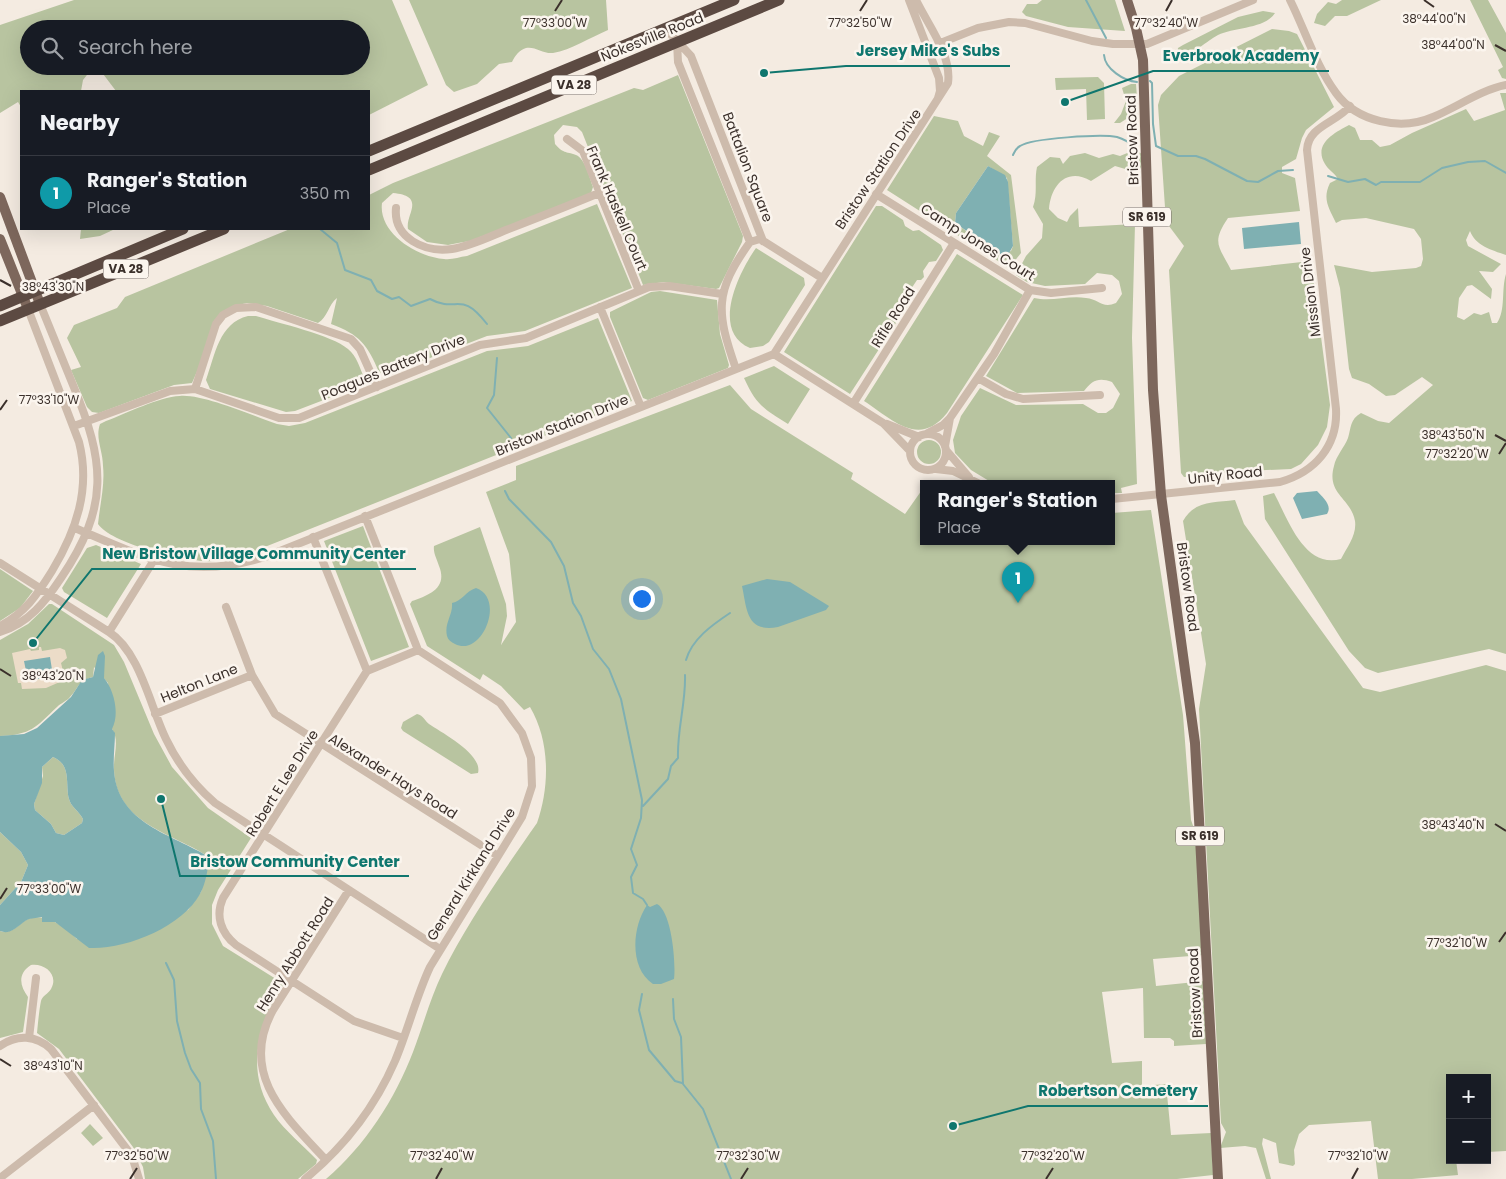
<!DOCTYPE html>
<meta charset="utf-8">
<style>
:root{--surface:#171b24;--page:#242831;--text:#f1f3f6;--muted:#9ea1a6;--line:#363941;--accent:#0b8043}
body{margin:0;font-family:Poppins,sans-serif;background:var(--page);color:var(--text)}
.controls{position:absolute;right:15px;bottom:15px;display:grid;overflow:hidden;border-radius:0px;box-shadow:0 5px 20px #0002}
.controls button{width:45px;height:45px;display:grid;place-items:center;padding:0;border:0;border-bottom:1px solid var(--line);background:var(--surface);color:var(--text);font:25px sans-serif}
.you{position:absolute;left:641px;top:598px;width:18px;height:18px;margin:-12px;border:4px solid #fff;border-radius:50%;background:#1a73e8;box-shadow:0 0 0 8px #1a73e833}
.badge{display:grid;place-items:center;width:32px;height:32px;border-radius:50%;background:var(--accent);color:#fff;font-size:16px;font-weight:700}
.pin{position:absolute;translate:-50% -41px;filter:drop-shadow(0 1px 2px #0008)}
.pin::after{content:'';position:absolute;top:26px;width:18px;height:15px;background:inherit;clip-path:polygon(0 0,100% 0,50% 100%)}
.popup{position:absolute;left:920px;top:480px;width:195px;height:65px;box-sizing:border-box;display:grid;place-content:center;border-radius:0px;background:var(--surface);filter:drop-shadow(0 1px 4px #0005);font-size:16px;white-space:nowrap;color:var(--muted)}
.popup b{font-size:19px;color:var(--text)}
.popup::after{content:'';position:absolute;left:50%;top:100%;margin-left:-10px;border:10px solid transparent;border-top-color:var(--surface)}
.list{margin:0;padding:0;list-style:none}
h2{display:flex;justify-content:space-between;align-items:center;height:65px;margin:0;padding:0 20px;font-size:21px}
h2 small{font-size:16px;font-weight:400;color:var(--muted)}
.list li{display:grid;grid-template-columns:32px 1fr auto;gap:15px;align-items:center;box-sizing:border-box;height:75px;padding:0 20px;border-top:1px solid var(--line)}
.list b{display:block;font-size:19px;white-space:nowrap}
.list p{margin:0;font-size:16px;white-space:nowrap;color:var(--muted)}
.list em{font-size:16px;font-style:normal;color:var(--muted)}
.icon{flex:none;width:28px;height:28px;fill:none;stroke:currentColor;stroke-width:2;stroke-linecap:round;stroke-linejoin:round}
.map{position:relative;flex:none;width:1506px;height:1179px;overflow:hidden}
.search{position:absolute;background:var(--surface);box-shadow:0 5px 20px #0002;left:20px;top:20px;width:350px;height:55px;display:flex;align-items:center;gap:12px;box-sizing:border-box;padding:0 18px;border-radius:28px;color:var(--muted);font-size:19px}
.panel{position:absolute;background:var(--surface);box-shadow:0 5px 20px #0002;left:20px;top:90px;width:350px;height:140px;border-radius:0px}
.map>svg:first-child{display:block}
.green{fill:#b8c4a0;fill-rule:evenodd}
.plaza{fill:#ecdcc8}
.water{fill:#7fb0b2;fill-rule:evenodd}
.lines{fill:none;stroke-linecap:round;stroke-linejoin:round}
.stream{stroke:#7fb0b2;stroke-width:2}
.minor{stroke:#cdbbac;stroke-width:8}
.major{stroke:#7d675c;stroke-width:10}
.highway{stroke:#5c4a42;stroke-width:11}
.ticks{fill:none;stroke:#3b302b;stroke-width:2}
.labels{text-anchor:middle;stroke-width:5;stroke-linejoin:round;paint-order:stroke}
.shield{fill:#fbf5ee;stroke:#756b66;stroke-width:1}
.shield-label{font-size:12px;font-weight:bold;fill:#3b302b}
.street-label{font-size:14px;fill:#3b302b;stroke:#fbf5ee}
.ticks-label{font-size:12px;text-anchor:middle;fill:#3b302b;stroke:#fbf5ee;stroke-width:5;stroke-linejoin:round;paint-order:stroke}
.leader{fill:none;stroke:#0f766e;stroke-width:2}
.callout-dot{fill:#0f766e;stroke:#fbf5ee;stroke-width:2}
.callout-label{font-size:15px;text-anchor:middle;font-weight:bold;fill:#0f766e;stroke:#fbf5ee;stroke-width:5;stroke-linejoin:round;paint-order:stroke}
</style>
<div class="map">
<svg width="1506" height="1179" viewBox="0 0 1506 1179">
<rect width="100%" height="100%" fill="#f4ebe1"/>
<!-- green -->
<path class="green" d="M74 0H392L428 85 369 115V91H116L97 66H361V29H29V66H94L83 80 81 91H21V107L18 102 0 113V25Z
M409 0H606L608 30C591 37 571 50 553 53 543 54 535 46 526 48 519 50 515 56 512 62L499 64 477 84 454 92 446 85Z
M1042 0H1115L1125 31 1068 27 1026 16 1022 12 1027 4H1037Z
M1342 0H1381L1347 16H1335L1325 26 1314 23 1317 14 1328 2 1336 4Z
M1470 0H1488L1506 33V79L1502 78 1498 70 1503 67Z
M1263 11 1275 13C1265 29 1234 27 1218 35 1206 41 1191 58 1177 55L1178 48 1183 45 1238 17Z
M1272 29 1289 31 1297 34 1334 107 1306 130 1302 138 1296 159 1282 167V173L1295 178 1300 211 1228 218C1211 243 1219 246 1231 270L1311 261 1330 405 1327 427 1318 445 1301 464 1291 469 1245 471 1184 477 1181 473 1169 270 1184 246 1166 222 1158 105 1161 95 1179 76Z
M678 75 743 236 742 242 719 288 716 289 664 282 643 285 582 132 577 127 563 125 554 135 555 144C564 154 565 151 576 155 585 158 590 179 593 187L591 193 470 241 458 243 448 245 427 242 408 229C405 215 427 196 393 193L382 203C378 233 417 257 444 259 452 260 459 257 467 256L597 204 632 288 525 331 487 336 386 375 379 372C367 344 360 335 331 324L337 298C328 305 328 317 318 323L267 306 247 303 238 305 223 312 192 383 174 385 99 413 92 412 87 407 71 370 81 367 67 338 74 325 117 308 125 297 290 229H369V195L393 183 634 88 643 90Z
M1098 77 1104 83 1105 119 1087 120 1086 89 1056 90 1055 78Z
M1131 84H1136L1137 98 1134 114 1120 123H1114L1121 114 1126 101 1122 88Z
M1500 93H1506V255C1491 250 1475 245 1470 231L1466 240 1468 246 1501 264 1493 272 1479 271 1492 289 1491 299 1472 285 1467 286 1459 298 1457 317 1464 320 1474 313 1481 315 1489 312 1492 323H1497C1506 310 1501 290 1506 274V654L1489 649 1378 673 1365 668 1349 651 1265 519 1263 496 1274 493C1288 519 1304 569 1341 559 1347 547 1357 535 1355 521 1351 498 1326 494 1334 466 1336 456 1344 448 1348 438 1351 428 1350 419 1361 413L1378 421 1389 423 1433 385 1422 377 1395 395 1386 396 1369 384 1352 378 1349 369 1340 288 1334 265 1372 272 1416 268 1421 266 1423 259 1421 239 1414 229 1366 218 1342 220 1336 223C1329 208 1322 199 1330 183L1338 179C1335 173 1328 170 1325 164 1313 144 1334 133 1349 125L1355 128 1360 140H1372L1380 147 1390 145 1412 133 1466 109 1474 121 1505 110Z
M934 116 958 121 964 136 983 146 989 132 1000 136 987 156 1011 175 1021 253 1009 268 887 190ZM988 166 1007 178 1013 246 1011 251 1000 255 955 223 956 213Z
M1137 149 1144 157 1139 173 1115 166 1091 181C1067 167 1051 185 1049 209L1058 218 1067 222 1070 216 1078 208 1079 227 1135 224 1132 338 1137 484 1121 488 1122 493H1112V484H994L971 470 955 453 953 440 961 416 980 388 1016 405 1083 404 1098 413H1106L1113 408 1120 394 1112 382C1099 377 1092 380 1084 391L1017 393 986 376 1034 298C1052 302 1069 295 1086 298 1099 299 1102 309 1116 303L1122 294 1119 281 1112 275 1097 273 1085 284 1045 286 1027 282 1016 275 1026 256 1042 238 1043 224 1033 207C1038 193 1034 181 1037 167L1050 157 1060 158 1063 164 1070 156 1085 153 1099 158 1113 154 1120 156Z
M876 206H882L903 220 905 226 913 231 919 230 941 245 943 250 936 261 929 262 923 271 924 277 921 280H917L911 289 914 295 912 298 850 394 784 352Z
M81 229H115L100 236 80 239Z
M756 248 804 278 805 285 769 342 763 346 750 348C710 331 739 272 756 248Z
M957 254 1023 295 947 413C919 448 893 420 864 401Z
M660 291 717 300 720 334 729 365 728 368 648 400 643 398 610 317V312L651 292Z
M248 316H256C278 323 332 335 348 349 357 356 360 369 365 380L363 385 295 411 286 412 210 389 206 380C215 355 219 323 248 316Z
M598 318 632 401 237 558C226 560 214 562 202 561 179 560 111 543 98 524 100 504 105 485 103 466 103 451 95 438 100 424L106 421C128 413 158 397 180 396 203 394 253 416 277 424L289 426 305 423 487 351 528 346Z
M774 366 810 389 788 424C763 408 757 406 744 378Z
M730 385 751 409 853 473 851 479 905 514 924 487V542H1112V513L1151 510 1183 715 1191 820 1196 834 1203 955 1153 959 1156 986 1205 981 1206 1044 1174 1046V1041L1170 1038H1144L1143 988 1102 992 1112 1063 1142 1061V1086L1166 1084 1171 1135 1211 1133 1213 1175 1177 1179H326C365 1146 395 1099 413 1052 423 1026 430 999 442 974 466 924 505 869 537 823 550 786 550 741 530 707L524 710 501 686 483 674 480 680 427 646 410 604 412 601C429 595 448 588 439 566 437 559 433 553 434 546L480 527 506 604 507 616 501 645 516 622 509 554 486 492 516 480V466Z
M917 452a12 12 0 1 1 24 0a12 12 0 1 1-24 0Z
M1235 500 1244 524 1363 688 1380 692 1486 665 1506 671V1151L1487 1152V1078H1450V1160H1456L1458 1175 1412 1179H1378L1371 1121 1309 1125 1299 1134 1294 1150 1295 1164 1293 1166 1279 1163 1276 1143 1263 1138 1262 1144 1271 1179H1266L1256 1148 1245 1146 1220 1148 1226 1132 1221 1123 1199 709 1206 664 1183 521C1195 500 1214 503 1235 500Z
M363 526 409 647 371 661 324 541Z
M96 545 141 564 107 618 64 592 62 588 87 548Z
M0 569 33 591 20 608 0 621Z
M49 604H52L114 645 124 662 154 734 172 767 208 808 251 838 218 890 212 905V924L223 946 284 984C258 1026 244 1070 274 1115 285 1131 303 1145 317 1160L316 1164 298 1179H145L143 1167 133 1147 59 1049 37 1033C38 1023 39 1011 41 1001 42 996 48 994 51 989 59 975 45 963 31 965 17 974 20 986 28 997L23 1032 0 1038V931C12 935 18 924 28 919 46 912 65 927 77 939L188 910 201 892 209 857C173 833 116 824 114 770 113 757 120 740 112 729L108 683 94 667 93 677C77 681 79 688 70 697 67 701 61 703 57 707 36 727 31 735 0 736V640L28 624Z
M417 714C424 716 424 720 429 724 442 733 483 754 478 773L471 774 403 731 401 728 403 722Z
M53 757C72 765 65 784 69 799 71 807 79 811 83 819L82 823 64 835 56 833 51 824 35 810 34 804 43 776 42 767Z
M0 832 21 852 28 865 21 882 0 905Z
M90 1124 103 1138 93 1146 81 1133Z"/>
<!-- plaza -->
<path class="plaza" d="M39 647H41L42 651 60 648 65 650 67 658 61 663 64 675 61 677 62 681 46 688 22 689 21 683H18L12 653 30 649 31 651 39 650Z"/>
<!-- water -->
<path class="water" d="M988 166 1005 175 1008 182 1013 246 1009 253 1003 256 955 223 956 213Z
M1299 222 1301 244 1244 249 1242 228Z
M1317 491C1322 497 1333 505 1327 514L1302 519 1293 498 1297 493Z
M767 579 790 582 829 606 826 610 778 627C746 633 747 609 742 586Z
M476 588C506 598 482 658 455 644 451 642 448 640 447 636 444 623 453 615 452 603 462 601 466 591 476 588Z
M103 651 105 656 104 678C114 690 120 714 112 729L115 733C115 745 113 758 114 771 118 824 172 834 209 857 208 869 206 883 200 894 182 927 125 950 89 948L55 922H42V917C38 918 33 918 29 919 19 923 13 936 0 931V905L21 882 28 865 21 852 0 832V736L24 734 37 728 71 697 82 680 93 677 98 655ZM53 757C72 765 65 784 69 799 71 807 79 811 83 819L82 823 64 835 56 833 51 824 35 810 34 804 42 783V767Z
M50 657 53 676 28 681 24 661Z
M657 904C672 912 676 964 674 979L661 984H653C629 968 632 927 647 905L650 907Z"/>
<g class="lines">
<!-- stream -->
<path class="stream" d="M1086 0 1106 38
M1104 55C1105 69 1124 81 1137 82
M1150 81 1152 83 1153 124 1156 146 1178 156H1196L1205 159 1247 181 1258 182 1278 171 1293 170
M1013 155C1015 151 1016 148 1020 146 1032 138 1102 134 1117 137 1123 139 1129 142 1134 146
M1328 176 1348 182 1365 179 1376 185 1381 182H1420L1442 168 1468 162 1485 161 1506 173
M320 229 337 243 345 270 371 280 377 291 392 299 399 297 411 306 430 299C458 314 460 289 487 324
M497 358 494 395 487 408 511 438
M505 491 509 499 551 542 564 566 573 603 581 616 593 649 609 669 621 699 642 800 641 818 631 849 637 865 631 877 633 893 643 899 647 905
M686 660C692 639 712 625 730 613
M643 806 668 779 671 766 678 758C677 729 686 703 685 675
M166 963 174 980 177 1021 185 1053 191 1069 200 1083 201 1109 213 1141 216 1179
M642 994 639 1010 649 1050 675 1081 682 1083
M673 999 674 1019 681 1037 683 1084 703 1109 731 1179"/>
<!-- minor -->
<path class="minor" d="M909 0 939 78 940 91 938 98
M1290 0C1305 30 1316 66 1336 93 1357 122 1401 131 1433 117 1455 108 1483 89 1506 85
M665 28 691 56 763 241
M677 42 678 62 750 242
M928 48 978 28 1009 22 1025 23 1092 41 1113 44H1147L1253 0
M567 139 583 151 639 291
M876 194 1030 290 1051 293 1102 288
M396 208C393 238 425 253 452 249 471 246 489 237 506 230 537 218 568 206 599 193
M600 307 641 407
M774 354 883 423 910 451
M736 369C716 312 714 292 750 242L760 239 822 278
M978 378 1006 394 1023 399 1100 395
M195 389 216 324 223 315 236 308 256 307 351 339 360 349 377 387
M853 404 954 243
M887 424 919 437
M74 426 170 391 195 389 279 418H299L480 345 526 338 649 287 669 286 722 294
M926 434 943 425 950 418 994 354 1030 290
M910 452a18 18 0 1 1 36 0a18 18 0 1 1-36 0Z
M945 446 950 418
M946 450 969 477
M936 469 953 471 980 484
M1112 499 1280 482C1315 472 1338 446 1336 409L1307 150C1308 126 1336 123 1350 106
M75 528C146 558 187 581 265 557L774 354 948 83C952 55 928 25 916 0
M313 537 367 671
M0 563 109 632C140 652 150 706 166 739 178 764 194 785 215 803L440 949
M226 607 252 675 275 714 498 856
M0 626C25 613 37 595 52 571 76 531 91 489 79 442L28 309
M0 632C29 623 45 602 61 578 110 506 105 462 73 385 62 358 51 331 40 304
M109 632 154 560
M155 714 252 675
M29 1038 36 978
M403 1038 354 1021 236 945C221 933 215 916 223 898L367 671 418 650
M0 1046C17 1034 36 1035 51 1049L132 1156 139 1179
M326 1160C286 1117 238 1074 273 1010L349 890
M0 1178 94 1105
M305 1179C344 1147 375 1107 395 1061 408 1030 416 997 430 967L522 817 532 786 531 758 522 733 500 703 418 650 365 516"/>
<!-- major -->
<path class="major" d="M1127 0 1136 28 1143 60 1153 390 1161 495 1195 743 1218 1179
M0 197 40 304
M0 239 28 309"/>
<!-- highway -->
<path class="highway" d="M369 151 734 0
M369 170 779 0
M0 306 183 229
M0 321 224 229"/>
</g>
<!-- ticks -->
<path class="ticks" d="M1424 0 1434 7M555 11 562 0M860 11 867 0M1166 11 1172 0M1495 45 1506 51M0 280 11 286M0 410 7 400M1495 435 1506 441M1499 454 1506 443M0 669 11 676M1495 824 1506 831M0 899 7 888M1499 942 1506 932M0 1059 11 1066M130 1179 137 1168M436 1179 442 1168M741 1179 748 1168M1046 1179 1053 1168M1352 1179 1358 1168"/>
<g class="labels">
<!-- shield labels -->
<g class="shield">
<rect x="551.5" y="75.5" width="45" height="19" rx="4"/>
<rect x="1123" y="207.5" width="48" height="19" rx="4"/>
<rect x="103.5" y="259.5" width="45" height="19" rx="4"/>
<rect x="1176" y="826.5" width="48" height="19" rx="4"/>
</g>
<g class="shield-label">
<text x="574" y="89">VA 28</text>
<text x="1147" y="221">SR 619</text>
<text x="126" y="273">VA 28</text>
<text x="1200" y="840">SR 619</text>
</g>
<!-- street labels -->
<g class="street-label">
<text transform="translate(652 37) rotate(-22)" y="5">Nokesville Road</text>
<text transform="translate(1132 140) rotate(-92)" y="5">Bristow Road</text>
<text transform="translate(748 167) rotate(69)" y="5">Battalion Square</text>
<text transform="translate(878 169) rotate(-56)" y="5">Bristow Station Drive</text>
<text transform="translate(617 208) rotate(67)" y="5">Frank Haskell Court</text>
<text transform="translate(978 242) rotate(32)" y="5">Camp Jones Court</text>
<text transform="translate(1310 292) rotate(-97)" y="5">Mission Drive</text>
<text transform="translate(893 317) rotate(-58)" y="5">Rifle Road</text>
<text transform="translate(393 367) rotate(-22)" y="5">Poagues Battery Drive</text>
<text transform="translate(562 425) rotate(-22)" y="5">Bristow Station Drive</text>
<text transform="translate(1225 475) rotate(-6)" y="5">Unity Road</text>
<text transform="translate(1188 587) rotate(82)" y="5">Bristow Road</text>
<text transform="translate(199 683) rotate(-22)" y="5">Helton Lane</text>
<text transform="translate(393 776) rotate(32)" y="5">Alexander Hays Road</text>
<text transform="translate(282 783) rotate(-58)" y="5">Robert E Lee Drive</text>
<text transform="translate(471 874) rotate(-58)" y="5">General Kirkland Drive</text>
<text transform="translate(295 954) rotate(-58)" y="5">Henry Abbott Road</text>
<text transform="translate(1195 993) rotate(-93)" y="5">Bristow Road</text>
</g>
</g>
<g class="ticks-label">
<text x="1434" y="23">38°44'00"N</text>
<text x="555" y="27">77°33'00"W</text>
<text x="860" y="27">77°32'50"W</text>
<text x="1166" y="27">77°32'40"W</text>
<text x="1453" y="49">38°44'00"N</text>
<text x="53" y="291">38°43'30"N</text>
<text x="49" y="404">77°33'10"W</text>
<text x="1453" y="439">38°43'50"N</text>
<text x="1457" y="458">77°32'20"W</text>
<text x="53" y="680">38°43'20"N</text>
<text x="1453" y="829">38°43'40"N</text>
<text x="49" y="893">77°33'00"W</text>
<text x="1457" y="947">77°32'10"W</text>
<text x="53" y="1070">38°43'10"N</text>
<text x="137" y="1160">77°32'50"W</text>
<text x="442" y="1160">77°32'40"W</text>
<text x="748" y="1160">77°32'30"W</text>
<text x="1053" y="1160">77°32'20"W</text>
<text x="1358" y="1160">77°32'10"W</text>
</g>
<!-- callouts -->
<path class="leader" d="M764 73L846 66H1010M1065 102L1153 71H1329M33 643L92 569H416M161 799L180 876H409M953 1126L1028 1106H1208"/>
<g class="callout-dot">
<circle cx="764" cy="73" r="5"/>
<circle cx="1065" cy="102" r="5"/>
<circle cx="33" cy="643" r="5"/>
<circle cx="161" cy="799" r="5"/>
<circle cx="953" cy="1126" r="5"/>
</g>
<g class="callout-label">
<text x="928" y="56">Jersey Mike's Subs</text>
<text x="1241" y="61">Everbrook Academy</text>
<text x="254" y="559">New Bristow Village Community Center</text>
<text x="295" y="867">Bristow Community Center</text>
<text x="1118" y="1096">Robertson Cemetery</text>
</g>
</svg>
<div class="controls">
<button>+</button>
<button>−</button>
</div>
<div class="you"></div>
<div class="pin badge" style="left:1018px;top:603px;background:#0f9aa8">1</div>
<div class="popup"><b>Ranger's Station</b>Place</div>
<div class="search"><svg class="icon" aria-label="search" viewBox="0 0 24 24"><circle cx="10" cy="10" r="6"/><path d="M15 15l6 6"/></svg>Search here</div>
<section class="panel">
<h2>Nearby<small></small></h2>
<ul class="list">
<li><span class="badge" style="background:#0f9aa8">1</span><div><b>Ranger's Station</b><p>Place</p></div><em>350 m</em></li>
</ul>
</section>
</div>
